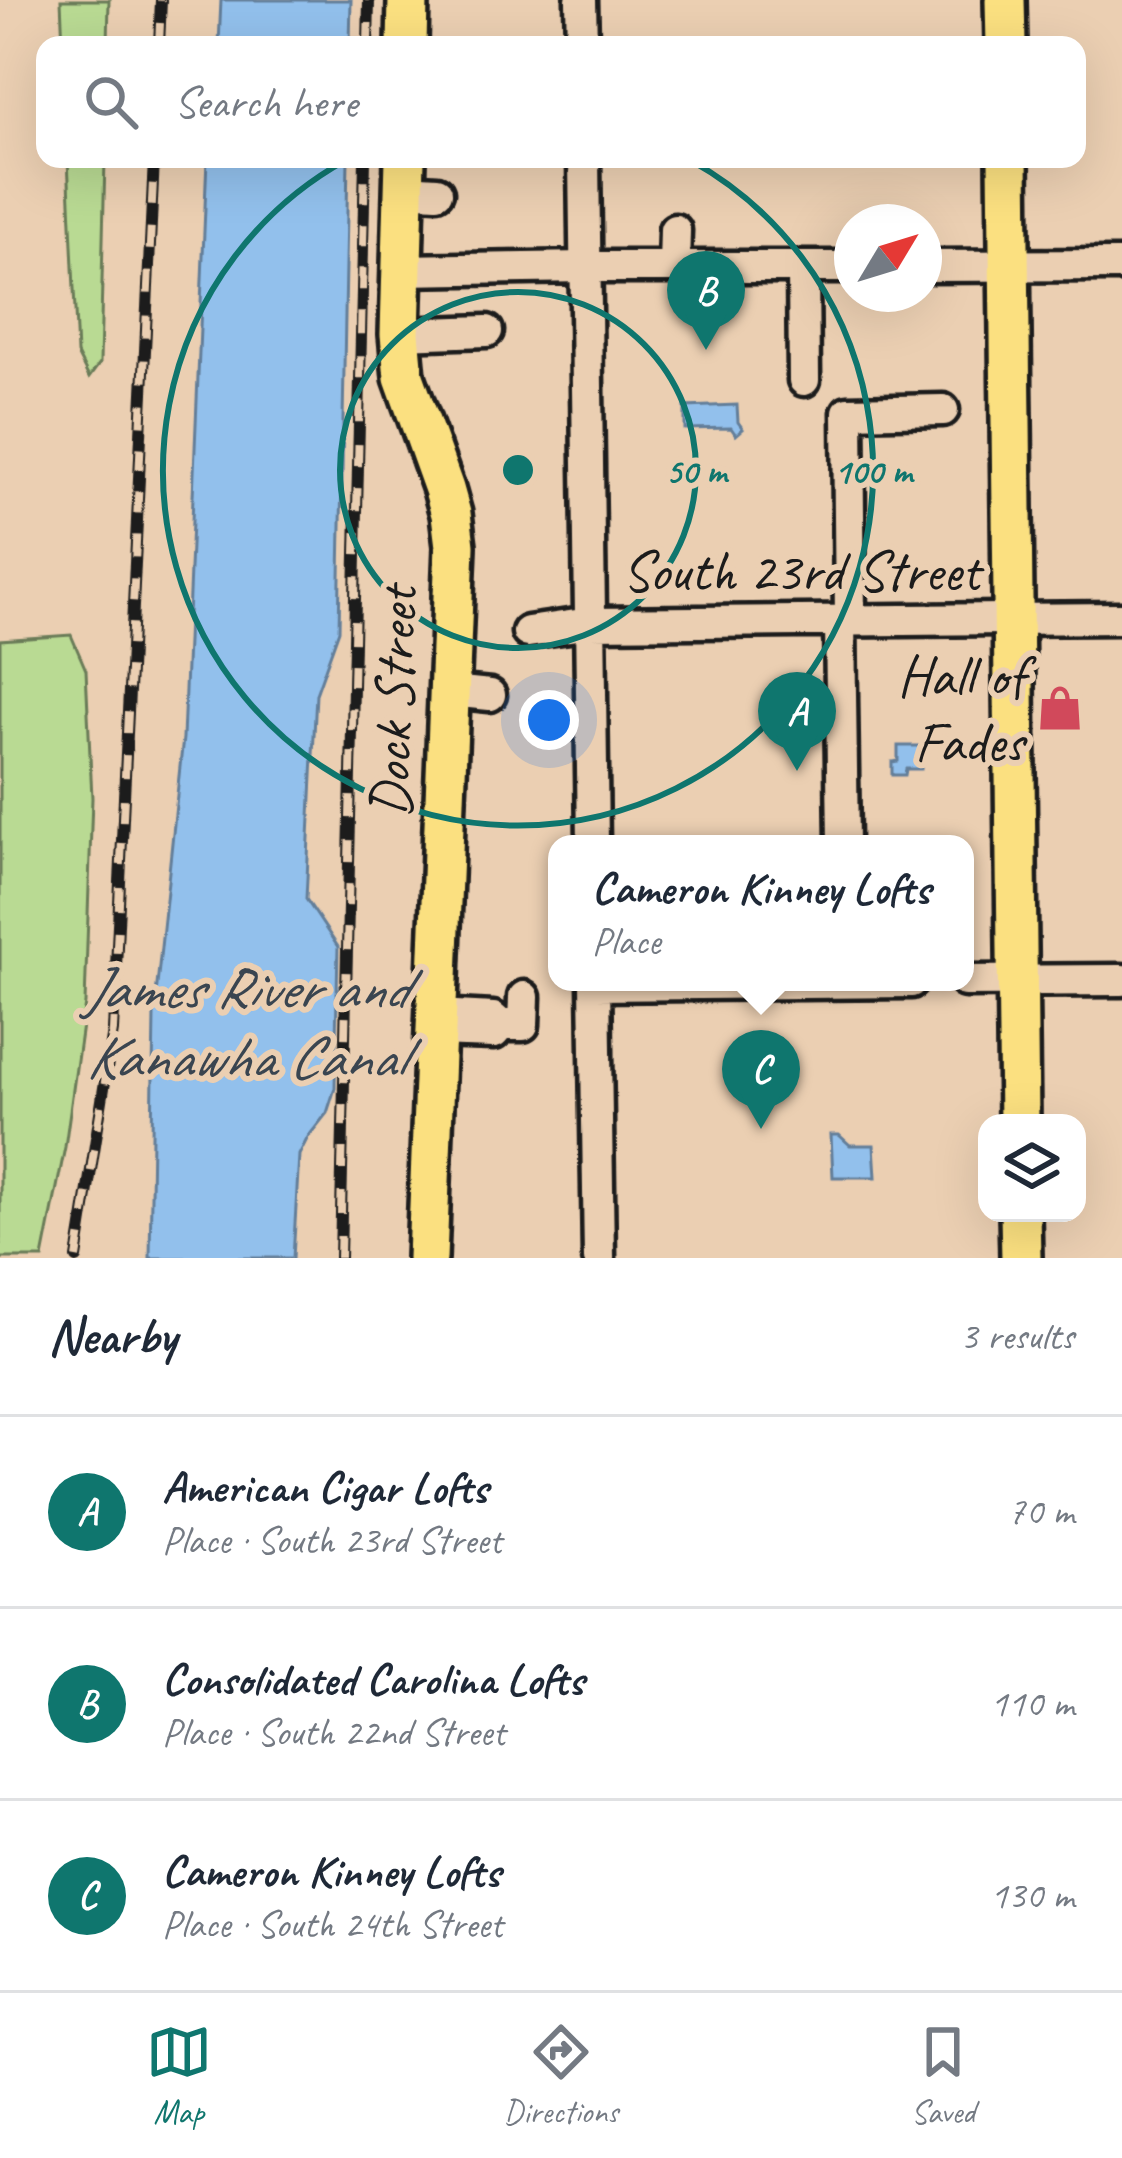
<!DOCTYPE html>
<meta charset="utf-8">
<style>
:root{--surface:#fff;--page:#f2f2f3;--text:#1f2937;--muted:#747a83;--line:#e0e1e3;--accent:#0f766e}
body{margin:0;font-family:Caveat,sans-serif;background:var(--page);color:var(--text)}
.controls{position:absolute;right:36px;bottom:36px;display:grid;overflow:hidden;border-radius:24px;box-shadow:0 12px 48px #0002}
.controls button{width:108px;height:108px;display:grid;place-items:center;padding:0;border:0;border-bottom:3px solid var(--line);background:var(--surface);color:var(--text);font:60px sans-serif}
.compass{position:absolute;left:834px;top:204px;width:108px;height:108px;border-radius:50%;background:var(--surface);box-shadow:0 12px 48px #0002;rotate:52deg}
.you{position:absolute;left:549px;top:720px;width:42px;height:42px;margin:-30px;border:9px solid #fff;border-radius:50%;background:#1a73e8;box-shadow:0 0 0 18px #1a73e833}
.badge{display:grid;place-items:center;width:78px;height:78px;border-radius:50%;background:var(--accent);color:#fff;font-size:39px;font-weight:700}
.pin{position:absolute;translate:-50% -99px;filter:drop-shadow(0 3px 6px #0008)}
.pin::after{content:'';position:absolute;top:63px;width:42px;height:36px;background:inherit;clip-path:polygon(0 0,100% 0,50% 100%)}
.popup{position:absolute;left:548px;top:835px;width:426px;height:156px;box-sizing:border-box;display:grid;place-content:center;border-radius:24px;background:var(--surface);filter:drop-shadow(0 3px 9px #0005);font-size:39px;white-space:nowrap;color:var(--muted)}
.popup b{font-size:45px;color:var(--text)}
.popup::after{content:'';position:absolute;left:50%;top:100%;margin-left:-24px;border:24px solid transparent;border-top-color:var(--surface)}
.list{margin:0;padding:0;list-style:none}
h2{display:flex;justify-content:space-between;align-items:center;height:156px;margin:0;padding:0 48px;font-size:51px}
h2 small{font-size:39px;font-weight:400;color:var(--muted)}
.list li{display:grid;grid-template-columns:78px 1fr auto;gap:36px;align-items:center;box-sizing:border-box;height:192px;padding:0 48px;border-top:3px solid var(--line)}
.list b{display:block;font-size:45px;white-space:nowrap}
.list p{margin:0;font-size:39px;white-space:nowrap;color:var(--muted)}
.list em{font-size:39px;font-style:normal;color:var(--muted)}
.icon{flex:none;width:66px;height:66px;fill:none;stroke:currentColor;stroke-width:2;stroke-linecap:round;stroke-linejoin:round}
.map{position:relative;flex:none;width:1122px;height:1258px;overflow:hidden}
.search{position:absolute;background:var(--surface);box-shadow:0 12px 48px #0002;left:36px;right:36px;top:36px;height:132px;display:flex;align-items:center;gap:30px;box-sizing:border-box;padding:0 42px;border-radius:24px;color:var(--muted);font-size:45px}
.sheet{height:732px;background:var(--surface)}
nav{display:flex;justify-content:space-around;align-items:center;box-sizing:border-box;height:168px;border-top:3px solid var(--line);background:var(--surface);font-size:33px;color:var(--muted)}
nav a{display:grid;justify-items:center;gap:6px}
nav .on{color:var(--accent)}
.map>svg:first-child{display:block}
.green{fill:#b9da93;stroke:#6a7b58;stroke-width:3}
.water{fill:#92c0ec;stroke:#637e99;stroke-width:3}
.lines{fill:none;stroke-linecap:round;stroke-linejoin:round}
.minor-casing{stroke:#1c1c1c;stroke-width:39}
.major-casing{stroke:#1c1c1c;stroke-width:48}
.minor{stroke:#ebcfb2;stroke-width:30}
.major{stroke:#fbe080;stroke-width:39}
.rail-casing{stroke:#1c1c1c;stroke-width:12}
.rail{stroke:#ebcfb2;stroke-width:8;stroke-dasharray:22;stroke-linecap:butt}
.ring{fill:none;stroke:#0f766e;stroke-width:6}
.labels{text-anchor:middle;stroke-width:12;stroke-linejoin:round;paint-order:stroke}
.street-label{font-size:57px;fill:#1c1c1c;stroke:#ebcfb2}
.poi-label{font-size:57px;fill:#1c1c1c;stroke:#ebcfb2;text-anchor:end}
.water-label{font-size:60px;font-style:italic;fill:#3a4550;stroke:#ebcfb2}
.centre{fill:#0f766e;stroke:#ebcfb2;stroke-width:6}
.ring-label{font-size:36px;text-anchor:middle;font-weight:bold;fill:#0f766e;stroke:#ebcfb2;stroke-width:12;stroke-linejoin:round;paint-order:stroke}
</style>
<div class="map">
<svg width="1122" height="1258" viewBox="0 0 1122 1258">
<rect width="100%" height="100%" fill="#ebcfb2"/>
<filter id="ink" filterUnits="userSpaceOnUse"><feTurbulence type="fractalNoise" baseFrequency=".00833" numOctaves="2"/><feDisplacementMap in="SourceGraphic" scale="24" xChannelSelector="R" yChannelSelector="G"/><feConvolveMatrix kernelMatrix="1 2 1 2 8 2 1 2 1" color-interpolation-filters="sRGB"/></filter>
<g filter="url(#ink)">
<!-- green -->
<path class="green" d="M61 0H109L108 45H63Z
M68 159H105L100 363 89 378 77 354Z
M71 635 86 670 92 798 85 1003 65 1147 43 1258H0V640Z"/>
<!-- water -->
<path class="water" d="M221 0H351L350 45H219Z
M207 159H348L339 630 316 694 306 899 338 947 335 1088 327 1113 308 1137 299 1155 293 1258H150L154 1014 183 738Z
M737 405 738 422 743 429 736 435 731 428 685 429V407Z
M898 746H921V769H906L905 775H892V762L898 761Z
M831 1135H839L850 1145H874L876 1177H833Z"/>
<g class="lines">
<!-- minor casing -->
<g class="minor-casing">
<path id="minor" d="M581 0 582 45
M584 159 593 844
M404 190 437 192
M924 266 1122 265
M674 267 675 230
M803 268 804 380
M402 270 585 267H852
M400 334 487 331
M840 621 843 844
M850 621 848 412 943 410
M528 632 590 623 1122 618
M451 691 490 695
M965 981 1122 980
M595 982 599 1258
M595 985 911 982
M501 1025H523L524 997
M436 1031 494 1033 501 1025 493 1018 437 1015"/>
</g>
<!-- major casing -->
<g class="major-casing">
<path id="major" d="M1005 0 1006 45
M407 45 408 0
M405 159 400 334 404 377 444 489 451 514 455 546 427 1258
M1008 159 1019 1123
M1020 1213 1021 1258"/>
</g>
<!-- minor -->
<use href="#minor" class="minor"/>
<!-- major -->
<use href="#major" class="major"/>
<!-- rail casing -->
<g class="rail-casing">
<path id="rail" d="M159 45 161 0
M368 45 369 0
M77 1258 113 1031 154 159
M340 1258 365 159"/>
</g>
<!-- rail -->
<use href="#rail" class="rail"/>
</g>
</g>
<!-- distance rings -->
<g class="ring">
<circle cx="518" cy="470" r="178"/>
<path d="M690 160A355 355 0 1 1 346 160"/>
</g>
<!-- icons -->
<defs>
<g id="shop-bare" transform="scale(3.6)"><path d="M-5-2.5h2.3a2.7 3.5 0 0 1 5.4 0H5L5.5 6h-11ZM-1.5-2.5h3a1.5 2.3 0 0 0-3 0Z" fill="#d1495b" stroke="#ebcfb2" stroke-width="2.5" paint-order="stroke"/></g>
</defs>
<g fill-rule="evenodd">
<use href="#shop-bare" x="1060" y="708"/>
</g>
<g class="labels">
<!-- street labels -->
<g class="street-label">
<text x="801" y="590">South 23rd Street</text>
<text transform="translate(392 702) rotate(-88)" y="20">Dock Street</text>
</g>
<!-- poi labels -->
<g class="poi-label">
<text x="1024" y="695">Hall of<tspan x="1024" dy="66">Fades</tspan></text>
</g>
<!-- water labels -->
<g class="water-label">
<text x="245" y="1008">James River and<tspan x="245" dy="69">Kanawha Canal</tspan></text>
</g>
</g>
<circle cx="518" cy="470" r="18" class="centre"/>
<g class="ring-label">
<text x="696" y="483">50 m</text>
<text x="873" y="483">100 m</text>
</g>
</svg>
<div class="controls">
<button><svg class="icon" aria-label="layers" viewBox="0 0 24 24"><path d="M12 4l9 5-9 5-9-5zM3 14l9 5 9-5"/></svg></button>
</div>
<svg class="compass" viewBox="-18 -18 36 36"><path d="M0-13l5 13h-10z" fill="#e53935"/><path d="M0 13l5-13h-10z" fill="#747a83"/></svg>
<div class="you"></div>
<div class="pin badge" style="left:797px;top:771px">A</div>
<div class="pin badge" style="left:706px;top:350px">B</div>
<div class="pin badge" style="left:761px;top:1129px">C</div>
<div class="popup"><b>Cameron Kinney Lofts</b>Place</div>
<div class="search"><svg class="icon" aria-label="search" viewBox="0 0 24 24"><circle cx="10" cy="10" r="6"/><path d="M15 15l6 6"/></svg>Search here</div>
</div>
<section class="sheet">
<h2>Nearby<small>3 results</small></h2>
<ul class="list">
<li><span class="badge">A</span><div><b>American Cigar Lofts</b><p>Place · South 23rd Street</p></div><em>70 m</em></li>
<li><span class="badge">B</span><div><b>Consolidated Carolina Lofts</b><p>Place · South 22nd Street</p></div><em>110 m</em></li>
<li><span class="badge">C</span><div><b>Cameron Kinney Lofts</b><p>Place · South 24th Street</p></div><em>130 m</em></li>
</ul>
</section>
<nav>
<a class="on"><svg class="icon" aria-label="map" viewBox="0 0 24 24"><path d="M3 6l6-2 6 2 6-2v14l-6 2-6-2-6 2zM9 4v14M15 6v14"/></svg>Map</a>
<a><svg class="icon" aria-label="directions" viewBox="0 0 24 24"><path d="M12 3l9 9-9 9-9-9zM9 14v-3h6M13 9l2 2-2 2"/></svg>Directions</a>
<a><svg class="icon" aria-label="saved" viewBox="0 0 24 24"><path d="M7 4h10v16l-5-4-5 4z"/></svg>Saved</a>
</nav>
